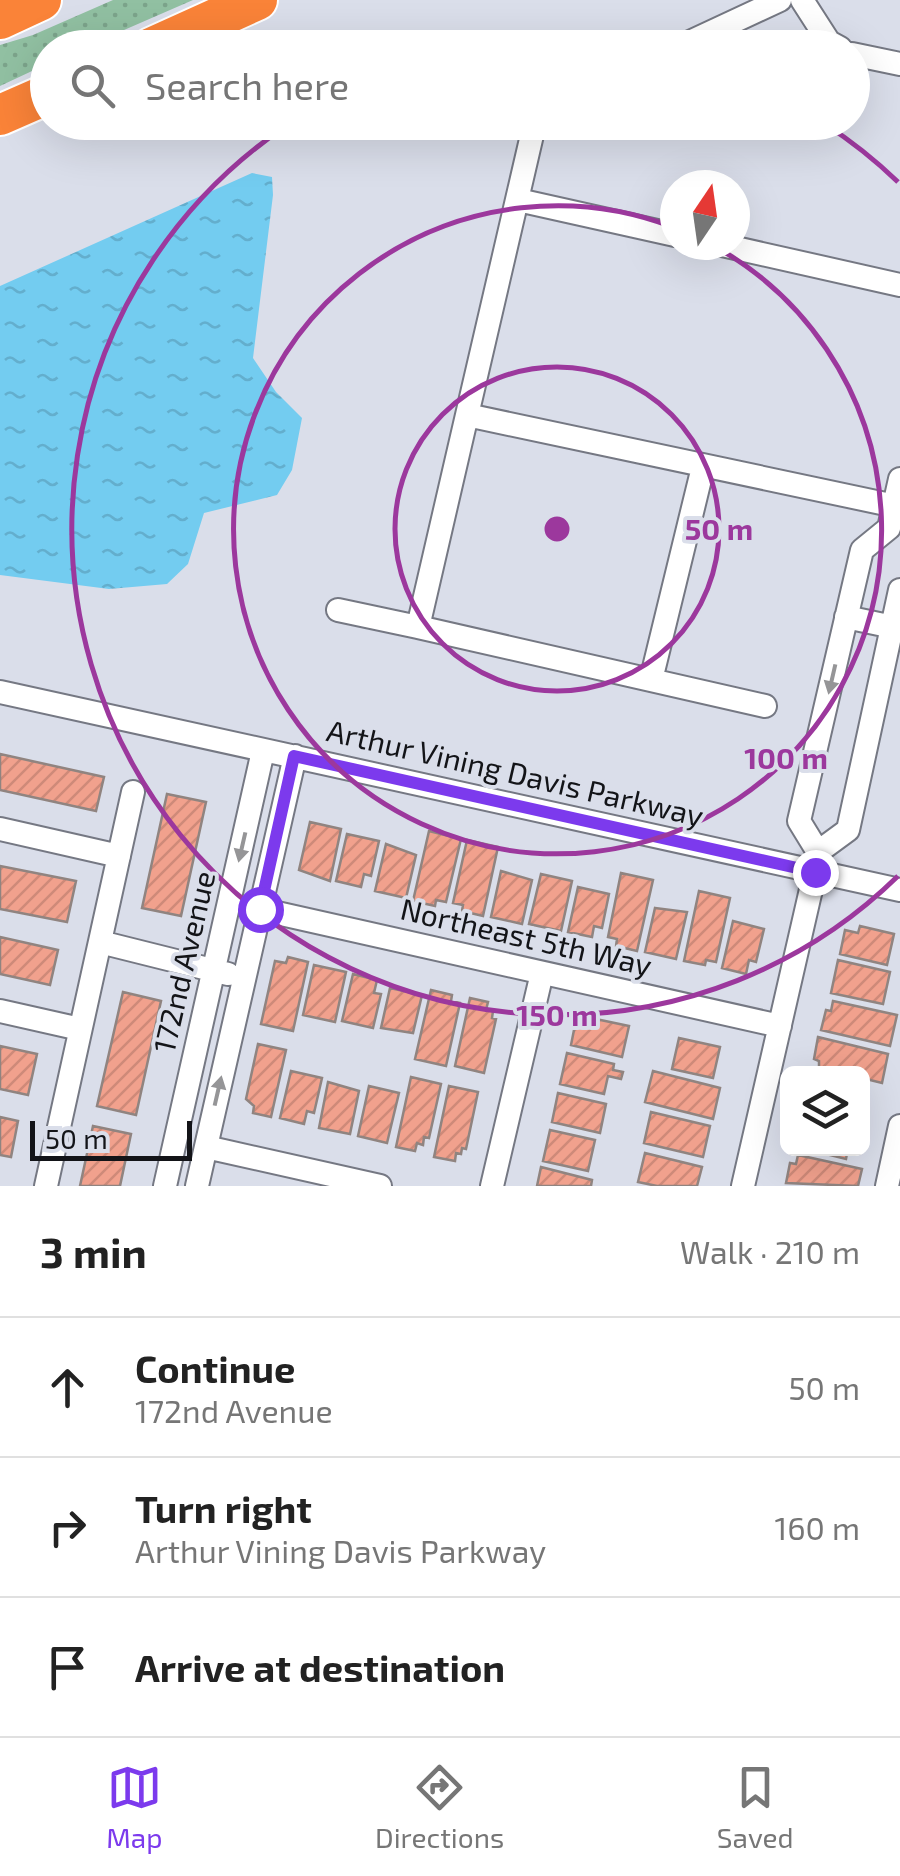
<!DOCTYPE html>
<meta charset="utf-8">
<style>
:root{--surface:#fff;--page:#f2f2f2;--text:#222;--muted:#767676;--line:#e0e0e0;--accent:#7c3aed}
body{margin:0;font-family:"Exo 2",sans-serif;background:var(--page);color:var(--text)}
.controls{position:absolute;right:30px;bottom:30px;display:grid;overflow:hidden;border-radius:15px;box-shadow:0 10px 40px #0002}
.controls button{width:90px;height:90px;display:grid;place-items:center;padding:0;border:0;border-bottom:2px solid var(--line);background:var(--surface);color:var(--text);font:50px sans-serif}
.compass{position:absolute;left:660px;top:170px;width:90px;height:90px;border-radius:50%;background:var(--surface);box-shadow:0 10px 40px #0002;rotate:13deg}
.scale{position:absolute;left:30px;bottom:25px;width:162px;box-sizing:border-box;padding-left:10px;border:5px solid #131418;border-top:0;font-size:28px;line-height:35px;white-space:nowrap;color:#131418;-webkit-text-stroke:8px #dadeea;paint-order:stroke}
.stop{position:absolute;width:30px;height:30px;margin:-22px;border:8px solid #7c3aed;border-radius:50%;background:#fff}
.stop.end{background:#7c3aed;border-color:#fff;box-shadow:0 2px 10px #0008}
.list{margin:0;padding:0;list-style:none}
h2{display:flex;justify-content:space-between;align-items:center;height:130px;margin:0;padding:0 40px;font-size:42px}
h2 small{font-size:32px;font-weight:400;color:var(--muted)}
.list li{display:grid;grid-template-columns:65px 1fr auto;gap:30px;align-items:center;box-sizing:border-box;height:140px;padding:0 40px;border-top:2px solid var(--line)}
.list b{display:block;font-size:38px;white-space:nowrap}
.list p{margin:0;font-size:32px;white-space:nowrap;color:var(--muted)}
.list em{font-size:32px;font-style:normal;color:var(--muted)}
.icon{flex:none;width:55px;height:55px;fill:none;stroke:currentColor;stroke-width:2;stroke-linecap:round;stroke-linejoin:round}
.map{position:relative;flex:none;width:900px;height:1186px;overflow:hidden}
.search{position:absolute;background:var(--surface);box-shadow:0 10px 40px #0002;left:30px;right:30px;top:30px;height:110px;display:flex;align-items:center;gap:25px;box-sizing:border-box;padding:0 35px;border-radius:55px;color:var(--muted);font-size:38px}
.sheet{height:550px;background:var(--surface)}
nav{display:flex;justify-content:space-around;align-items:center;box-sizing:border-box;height:140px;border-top:2px solid var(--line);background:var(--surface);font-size:28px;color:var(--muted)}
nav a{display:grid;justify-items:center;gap:5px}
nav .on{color:var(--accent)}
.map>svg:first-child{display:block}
.grass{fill:url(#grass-dots)}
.water{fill:url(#water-ripples)}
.building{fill:url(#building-hatch);stroke:#908480;stroke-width:2.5}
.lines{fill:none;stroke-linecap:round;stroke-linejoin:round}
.street-casing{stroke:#757883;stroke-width:26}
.highway-casing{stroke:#fff;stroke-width:44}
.street{stroke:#fff;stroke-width:22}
.highway{stroke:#fa8338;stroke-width:40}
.oneway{fill:#959597}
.route{stroke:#7c3aed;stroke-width:12}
.ring{fill:none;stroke:#9c389d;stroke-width:5}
.labels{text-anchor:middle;stroke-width:8;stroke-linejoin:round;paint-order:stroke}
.street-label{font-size:30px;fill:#131418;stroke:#dadeea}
.centre{fill:#9c389d;stroke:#dadeea;stroke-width:5}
.ring-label{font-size:30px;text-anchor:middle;font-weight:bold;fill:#9c389d;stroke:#dadeea;stroke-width:8;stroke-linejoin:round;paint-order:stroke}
</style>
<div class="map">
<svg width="900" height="1186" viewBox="0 0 900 1186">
<defs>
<pattern id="grass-dots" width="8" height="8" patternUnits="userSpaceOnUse" patternTransform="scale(2.5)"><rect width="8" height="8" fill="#91c0a2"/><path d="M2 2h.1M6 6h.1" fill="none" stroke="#7ca48b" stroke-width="1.8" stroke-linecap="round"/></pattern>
<pattern id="water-ripples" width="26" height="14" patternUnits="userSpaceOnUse" patternTransform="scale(2.5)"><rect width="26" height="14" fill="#73ccf0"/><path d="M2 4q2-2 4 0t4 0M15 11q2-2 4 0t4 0" fill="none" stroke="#63aecd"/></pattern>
<pattern id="building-hatch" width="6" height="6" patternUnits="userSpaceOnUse" patternTransform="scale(2.5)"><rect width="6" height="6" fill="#f1a18d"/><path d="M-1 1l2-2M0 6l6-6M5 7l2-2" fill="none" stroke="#ce8a79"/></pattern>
</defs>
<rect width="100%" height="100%" fill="#dadeea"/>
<!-- grass -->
<path class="grass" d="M113 0H193L85 47 48 48 47 64 0 86V45L33 35Z"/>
<!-- water -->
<path class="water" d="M252 173 272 177 273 195 253 358 276 392 302 418 292 470 277 495 204 513 188 564 167 584 109 589 0 575V286Z"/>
<!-- building -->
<path class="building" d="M0 754 104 777 96 811 0 790Z
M167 794 206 802 181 916 142 908Z
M310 822 341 829 330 881 299 870Z
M429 831 461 839 446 902 436 900 435 906 413 901Z
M347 834 379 841 371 876 364 874 361 887 336 881Z
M467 840 498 847 483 916 462 911 463 905 453 903Z
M386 844 416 855 406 898 375 891Z
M0 866 76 881 67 922 0 909Z
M501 871 532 880 522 924 491 917Z
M621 873 653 880 637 951 616 946 617 939 608 937Z
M541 874 572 881 561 931 529 924Z
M578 887 609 894 602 928 594 926 592 937 568 932Z
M699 891 730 898 716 962 706 960 705 965 684 961Z
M655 908 687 912 676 959 645 952Z
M733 921 764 929 756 962 749 960 746 974 722 968Z
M860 926 894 934 887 965 840 954 845 930 858 933Z
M0 937 58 950 50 985 0 974Z
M288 957 308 962 293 1031 261 1024 275 961 286 963Z
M838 960 890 972 883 1004 831 993Z
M314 965 346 972 335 1022 303 1015Z
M353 974 377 980 374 993 381 994 373 1028 342 1021Z
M390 988 422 995 413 1033 381 1028Z
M431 990 452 995 451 1001 460 1003 446 1066 415 1059Z
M123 992 161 1001 136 1115 97 1106Z
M470 998 488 1002 486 1010 493 1011 492 1018 496 1019 484 1073 455 1066Z
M833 1001 897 1015 890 1046 821 1030 826 1010 831 1011Z
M577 1015 629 1026 622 1057 571 1045Z
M818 1037 888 1054 882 1083 862 1078V1074H843L819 1068V1061L814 1059Z
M679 1038 720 1047 713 1078 672 1069Z
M258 1044 286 1050 271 1117 253 1113 254 1106 246 1099Z
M0 1046 37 1054 28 1095 0 1089Z
M567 1053 614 1064 613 1070 623 1072 621 1079 608 1076 604 1094 560 1084Z
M291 1071 322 1078 314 1113 307 1111 304 1124 280 1118Z
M653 1071 720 1088 713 1119 645 1102Z
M411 1077 441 1084 429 1138 424 1137 423 1145 417 1143 415 1151 396 1147Z
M328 1082 359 1091 350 1134 319 1128Z
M369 1086 399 1093 387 1143 358 1136Z
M449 1086 478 1092 466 1149 462 1148 461 1154 456 1153 455 1161 434 1157Z
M558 1093 606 1104 600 1133 552 1122Z
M651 1112 710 1126 703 1157 644 1143Z
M0 1117 18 1121 11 1157 0 1155Z
M93 1126 131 1134 120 1186H80Z
M550 1130 595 1140 588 1171 543 1161Z
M802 1148H848L846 1159Z
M645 1153 702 1167 697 1186H657L638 1182Z
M798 1155 862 1169 858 1186 786 1183 790 1163 796 1164Z
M541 1167 592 1180 591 1186H537Z"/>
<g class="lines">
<!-- street casing -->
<g class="street-casing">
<path id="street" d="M802 0 829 42 840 48
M677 48 780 0
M852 54 900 64
M535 122 467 415 900 507
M518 200 675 235
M722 245 900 285
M467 415 418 627 765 706
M338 610 418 627
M846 617 893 627
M651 680 703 467
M0 692 900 890
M0 829 119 856
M818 852 848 830 900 590
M259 909 780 1026
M100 942 228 974
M0 1011 80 1029
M206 1147 380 1186
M46 1186 133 792
M165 1186 263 751
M197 1186 295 756
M492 1186 542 973
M743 1186 815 872 818 852 799 821 862 550 889 528 900 479
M887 1186 900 1126"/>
</g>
<!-- highway casing -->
<g class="highway-casing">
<path id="highway" d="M0 19 41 0
M151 48 257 0
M0 115 48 94"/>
</g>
<!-- street -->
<use href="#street" class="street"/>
<!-- highway -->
<use href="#highway" class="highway"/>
</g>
<!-- one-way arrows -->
<defs><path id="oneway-solid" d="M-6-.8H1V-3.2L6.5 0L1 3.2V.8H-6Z" transform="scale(2.5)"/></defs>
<g class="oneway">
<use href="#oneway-solid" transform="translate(832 679) rotate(103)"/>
<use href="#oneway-solid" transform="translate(242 847) rotate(103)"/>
<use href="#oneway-solid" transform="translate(218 1091) rotate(-77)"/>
</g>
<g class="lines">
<!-- route -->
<path class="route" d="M260 909 294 756 815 872"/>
</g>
<!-- distance rings -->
<g class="ring">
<circle cx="557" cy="529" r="162"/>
<path d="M714 246A324 324 0 1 1 673 227"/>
<path d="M898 876A486 486 0 1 1 289 124M494 47A486 486 0 0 1 620 47M825 124A486 486 0 0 1 898 182"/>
</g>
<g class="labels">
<!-- street labels -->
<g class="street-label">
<text transform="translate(515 774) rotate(13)" y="10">Arthur Vining Davis Parkway</text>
<text transform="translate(526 938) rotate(13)" y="10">Northeast 5th Way</text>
<text transform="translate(185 962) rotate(-77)" y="10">172nd Avenue</text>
</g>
</g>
<circle cx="557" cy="529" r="15" class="centre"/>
<g class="ring-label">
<text x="719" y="540">50 m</text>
<text x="786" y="769">100 m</text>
<text x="557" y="1026">150 m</text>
</g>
</svg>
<div class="controls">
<button><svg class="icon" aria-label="layers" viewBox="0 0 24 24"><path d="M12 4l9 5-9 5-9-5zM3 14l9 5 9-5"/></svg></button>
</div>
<svg class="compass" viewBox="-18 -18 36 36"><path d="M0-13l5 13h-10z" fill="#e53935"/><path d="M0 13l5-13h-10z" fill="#767676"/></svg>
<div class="scale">50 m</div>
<div class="stop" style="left:260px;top:909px"></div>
<div class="stop end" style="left:815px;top:872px"></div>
<div class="search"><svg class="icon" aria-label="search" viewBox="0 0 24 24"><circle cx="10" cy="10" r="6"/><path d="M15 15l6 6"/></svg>Search here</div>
</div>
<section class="sheet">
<h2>3 min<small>Walk · 210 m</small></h2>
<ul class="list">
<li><svg class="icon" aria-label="ahead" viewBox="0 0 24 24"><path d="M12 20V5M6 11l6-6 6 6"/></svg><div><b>Continue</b><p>172nd Avenue</p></div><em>50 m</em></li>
<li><svg class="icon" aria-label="right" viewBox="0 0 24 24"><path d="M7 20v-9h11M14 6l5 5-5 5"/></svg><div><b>Turn right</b><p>Arthur Vining Davis Parkway</p></div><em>160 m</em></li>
<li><svg class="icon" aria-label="arrive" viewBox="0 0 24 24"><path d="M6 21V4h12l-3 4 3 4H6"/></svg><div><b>Arrive at destination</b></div></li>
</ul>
</section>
<nav>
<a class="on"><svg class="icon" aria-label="map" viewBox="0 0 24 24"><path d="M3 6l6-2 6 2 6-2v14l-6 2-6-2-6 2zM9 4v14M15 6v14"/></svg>Map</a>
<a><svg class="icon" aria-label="directions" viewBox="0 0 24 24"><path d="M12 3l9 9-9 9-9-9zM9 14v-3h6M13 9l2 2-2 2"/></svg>Directions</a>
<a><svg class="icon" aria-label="saved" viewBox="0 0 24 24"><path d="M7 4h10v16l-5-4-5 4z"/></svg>Saved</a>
</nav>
